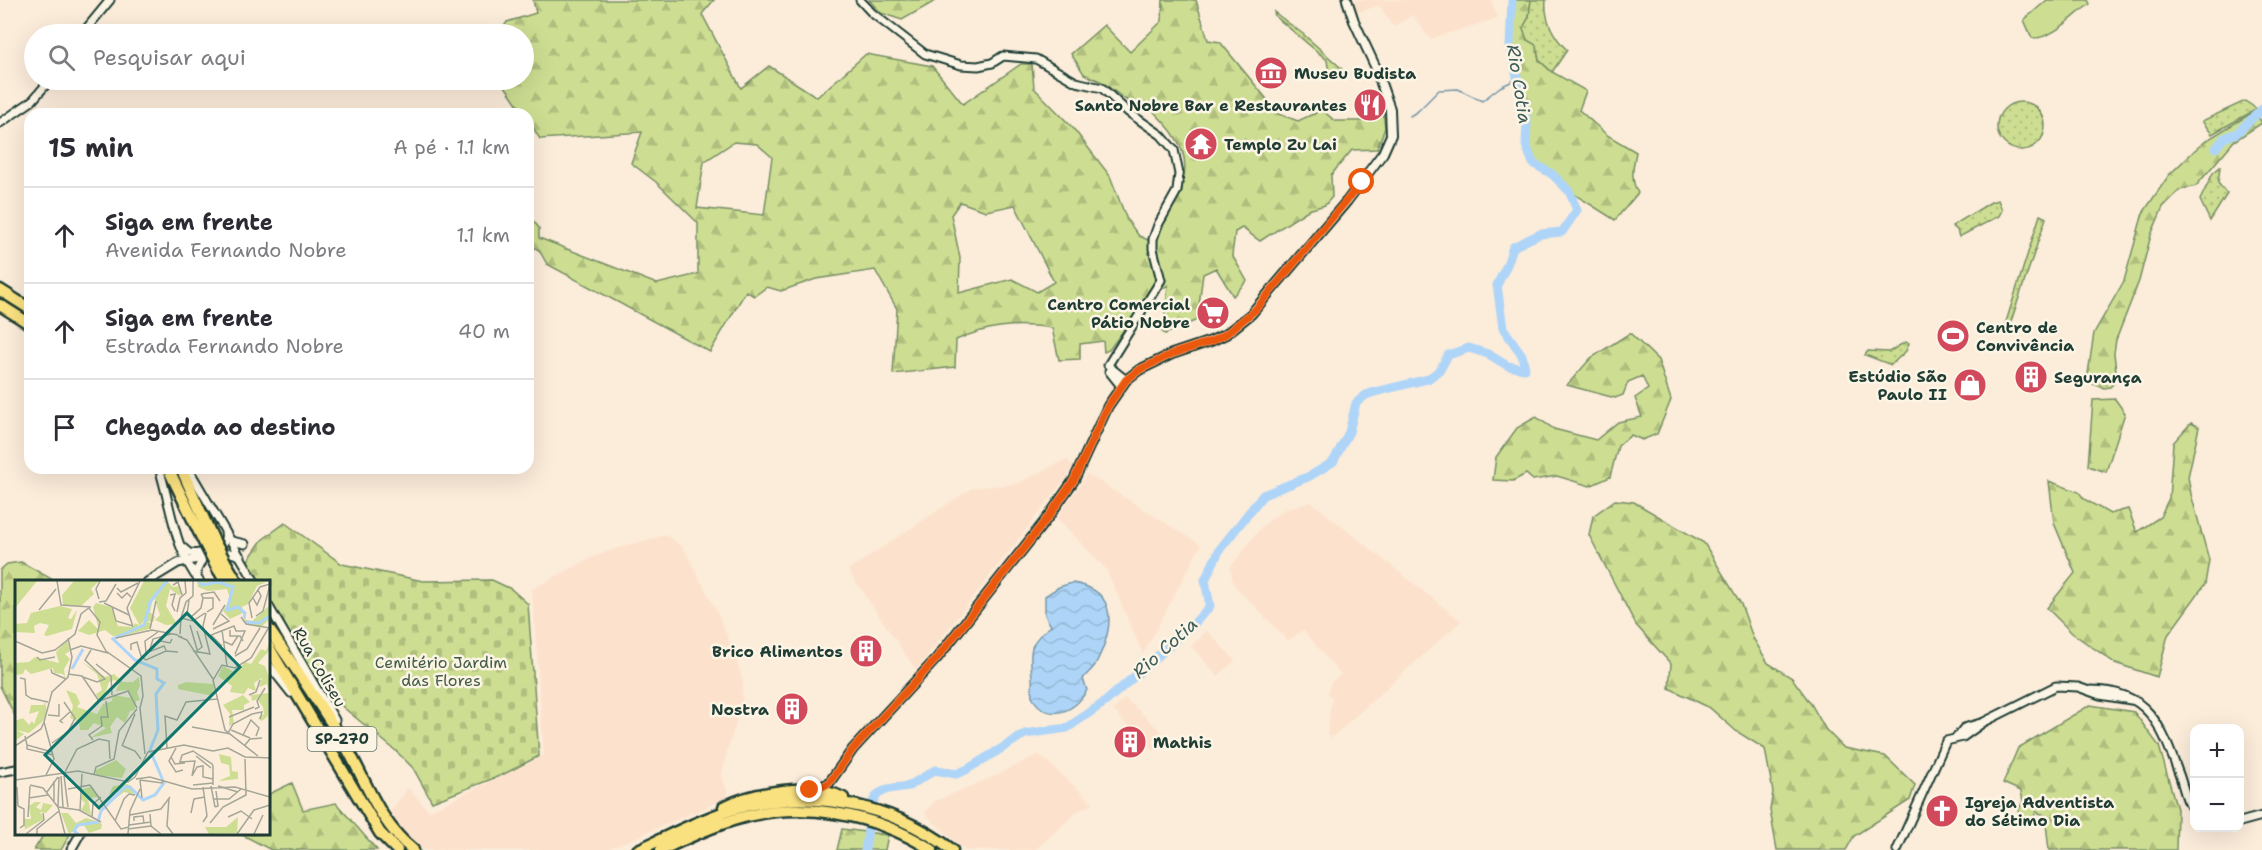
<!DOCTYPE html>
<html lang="pt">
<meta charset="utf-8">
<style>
:root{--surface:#fff;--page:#f2f2f3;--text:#2b2b33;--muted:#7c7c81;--line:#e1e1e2}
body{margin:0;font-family:"Shantell Sans",sans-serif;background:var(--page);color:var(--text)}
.controls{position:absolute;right:18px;bottom:18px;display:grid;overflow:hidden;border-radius:12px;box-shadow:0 6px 24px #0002}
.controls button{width:54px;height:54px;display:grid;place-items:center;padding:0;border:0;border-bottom:2px solid var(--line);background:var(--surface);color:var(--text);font:30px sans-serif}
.stop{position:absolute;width:18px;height:18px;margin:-14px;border:4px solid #ea580c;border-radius:50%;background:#fff}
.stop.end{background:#ea580c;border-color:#fff;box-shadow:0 2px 6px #0008}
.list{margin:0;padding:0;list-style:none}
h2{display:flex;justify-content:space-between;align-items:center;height:78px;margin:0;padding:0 24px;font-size:26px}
h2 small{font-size:20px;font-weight:400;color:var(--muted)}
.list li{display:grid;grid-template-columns:39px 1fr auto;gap:18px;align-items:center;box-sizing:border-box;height:96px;padding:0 24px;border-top:2px solid var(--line)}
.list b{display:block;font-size:22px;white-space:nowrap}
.list p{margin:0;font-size:20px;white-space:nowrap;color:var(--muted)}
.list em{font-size:20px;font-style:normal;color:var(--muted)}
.icon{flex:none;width:33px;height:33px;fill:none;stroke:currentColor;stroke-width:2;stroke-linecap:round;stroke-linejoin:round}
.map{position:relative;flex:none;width:2262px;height:850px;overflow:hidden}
.search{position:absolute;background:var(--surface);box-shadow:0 6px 24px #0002;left:24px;top:24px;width:510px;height:66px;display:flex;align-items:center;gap:15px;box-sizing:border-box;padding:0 21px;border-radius:33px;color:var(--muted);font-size:22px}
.panel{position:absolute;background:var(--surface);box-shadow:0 6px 24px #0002;left:24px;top:108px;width:510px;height:366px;border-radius:18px}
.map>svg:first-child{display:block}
.built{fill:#fce2cc}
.grass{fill:url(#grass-tufts);stroke:#768e63;stroke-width:1.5}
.forest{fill:url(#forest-firs);stroke:#768e63;stroke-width:1.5;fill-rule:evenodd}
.cemetery{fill:url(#cemetery-stones);stroke:#768e63;stroke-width:1.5}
.park{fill:url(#park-dots);stroke:#768e63;stroke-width:1.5}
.pitch{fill:#cdde92;stroke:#768e63;stroke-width:1.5}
.water{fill:url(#water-waves);stroke:#7598aa;stroke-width:1.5}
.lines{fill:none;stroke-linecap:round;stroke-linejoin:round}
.stream{stroke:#7598aa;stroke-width:1.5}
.river{stroke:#aed5f8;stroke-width:9}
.tertiary-casing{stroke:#1f3d34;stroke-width:11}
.secondary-casing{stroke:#1f3d34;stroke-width:12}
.motorway-casing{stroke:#1f3d34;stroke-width:15}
.tertiary{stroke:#fcf5e5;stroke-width:7}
.secondary{stroke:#fcf5e5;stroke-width:8}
.motorway{stroke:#fae180;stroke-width:10}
.motorway-bridge-casing{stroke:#1f3d34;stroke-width:15;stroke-linecap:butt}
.motorway-bridge{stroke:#fae180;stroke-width:10}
.route{stroke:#ea580c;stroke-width:8}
.labels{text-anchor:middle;stroke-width:5;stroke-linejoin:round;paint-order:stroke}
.shield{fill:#fcf5e5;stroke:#617469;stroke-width:1.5}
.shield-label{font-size:15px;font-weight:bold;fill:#1f3d34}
.poi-label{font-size:16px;font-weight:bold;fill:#1f3d34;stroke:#fcf5e5;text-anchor:start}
.park-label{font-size:16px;fill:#425d47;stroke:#fcf5e5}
.street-label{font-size:16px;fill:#1f3d34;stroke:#fcf5e5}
.water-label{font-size:18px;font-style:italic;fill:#3c5b5b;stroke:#fcf5e5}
.inset-river{fill:none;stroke:#aed5f8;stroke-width:3}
.inset-road{fill:none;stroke:#a4a698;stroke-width:1.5}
.view{fill:#0f766e;fill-opacity:0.15;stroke:#0f766e;stroke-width:3}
.inset-edge{fill:none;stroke:#1f3d34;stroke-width:3}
</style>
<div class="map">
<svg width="2262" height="850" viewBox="0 0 2262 850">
<defs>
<pattern id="grass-tufts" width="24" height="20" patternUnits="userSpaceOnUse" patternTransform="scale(1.5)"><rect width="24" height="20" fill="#cdde92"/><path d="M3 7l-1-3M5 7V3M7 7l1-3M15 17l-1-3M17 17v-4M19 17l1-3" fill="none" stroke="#b0bf7e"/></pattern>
<pattern id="forest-firs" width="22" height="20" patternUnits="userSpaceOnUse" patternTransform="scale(1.5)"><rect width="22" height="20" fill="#cdde92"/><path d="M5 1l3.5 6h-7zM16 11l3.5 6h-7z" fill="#b0bf7e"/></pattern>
<pattern id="cemetery-stones" width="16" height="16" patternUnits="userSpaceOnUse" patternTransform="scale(1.5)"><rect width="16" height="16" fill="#cdde92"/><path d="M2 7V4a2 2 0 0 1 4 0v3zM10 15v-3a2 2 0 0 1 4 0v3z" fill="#b0bf7e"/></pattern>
<pattern id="park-dots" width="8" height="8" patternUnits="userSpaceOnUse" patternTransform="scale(1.5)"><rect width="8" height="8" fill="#cdde92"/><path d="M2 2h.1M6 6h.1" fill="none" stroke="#b0bf7e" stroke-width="1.8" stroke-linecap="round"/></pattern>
<pattern id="water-waves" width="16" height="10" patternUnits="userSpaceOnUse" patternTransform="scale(1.5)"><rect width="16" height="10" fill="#aed5f8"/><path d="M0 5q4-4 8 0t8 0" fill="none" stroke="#95b8d5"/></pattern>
</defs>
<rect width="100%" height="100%" fill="#fcecda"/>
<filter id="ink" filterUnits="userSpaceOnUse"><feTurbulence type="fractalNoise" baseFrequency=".0167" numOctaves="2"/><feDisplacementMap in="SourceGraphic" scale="12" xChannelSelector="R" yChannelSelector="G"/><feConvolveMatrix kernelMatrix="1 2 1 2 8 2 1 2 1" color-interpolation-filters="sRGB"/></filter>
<g filter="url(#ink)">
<!-- built -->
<path class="built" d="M1349 0H1491L1498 18 1430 39 1413 15 1393 27 1379 5 1354 14Z
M1067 459 1074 468 916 670 848 570 972 488 1016 484Z
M1087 474 1201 545 1143 654 1106 569 1057 518Z
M1311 502 1461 621 1331 738 1327 734 1332 698 1328 694 1329 687 1331 682 1341 675 1303 630 1288 641 1234 585 1230 568 1261 527 1283 510Z
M666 535 683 547 718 614 736 659 743 682 742 704 727 751 722 775 727 790V796L723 800 606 850H421L388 815 408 788 429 811 544 755 532 589 595 556 624 546Z
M1207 631 1235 660 1218 676 1191 646Z
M1125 698 1167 737 1153 751 1113 710Z
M1039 754 1094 804 1079 810 1035 850H964L924 813 935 801 995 776Z"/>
<!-- grass -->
<path class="grass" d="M1274 12 1303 34 1341 68 1342 71 1339 79C1329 78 1328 68 1327 60L1275 16Z"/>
<!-- forest -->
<path class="forest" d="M533 0H714L702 14 741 88 769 66 817 97 866 54 932 66 963 104 1021 64H1032L1034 88 1073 128 1110 176 1127 220 1139 236 1148 240C1170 208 1202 175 1174 135 1167 124 1155 114 1146 103L1134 106 1102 82 1084 74 1071 54 1104 25 1130 52 1162 21 1163 0H1196L1208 40 1220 42 1279 114 1298 121 1322 110 1335 121H1372L1383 111 1385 128 1377 149 1352 150 1331 175 1332 197 1325 205 1308 210 1260 241 1242 228 1235 232 1232 255 1247 281 1233 296 1216 268 1203 274 1197 320 1165 334 1158 328 1164 323 1168 285 1145 301 1109 350 1104 352 1103 341 1080 344V359L1059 360 1052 328C1016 323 990 325 956 340L955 367 893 374 897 309 875 270 816 279 781 291 767 287 754 296 746 291 710 352 547 264 539 250 528 244V214L539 228V238L657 284 698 274V223L656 182 631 163 642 132 540 139 528 120V114H524L505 86 487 80H524V34H499L507 22 536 13ZM734 142 757 144 772 157 764 215 697 208 704 162ZM960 202 986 211 1015 205 1054 282 1037 292 1012 279 959 293 960 258 951 215Z
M869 0H937L902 20 881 13Z
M1512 0H1531L1529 17 1523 28 1536 45 1539 60 1552 72 1586 91 1579 110 1607 135 1636 152C1633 167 1630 179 1638 193L1615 220 1569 191 1552 174 1533 163 1526 145 1527 120 1510 46Z
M2255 111 2262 113V116L2255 112 2262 123 2234 141 2196 186 2180 190 2163 207 2151 235 2139 281 2116 340 2114 353 2116 371 2114 383 2110 387 2104 388 2093 384 2088 374 2094 333 2124 281 2143 213 2169 175 2196 149 2207 140Z
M1630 333 1658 360 1671 400 1657 434 1642 440 1631 435 1618 446 1610 477 1590 486 1557 476 1533 480 1526 474 1513 481 1493 480 1496 457 1517 428 1536 417 1554 429 1596 440 1618 422 1642 417 1635 398 1648 389 1642 376 1628 382 1623 395 1615 398 1567 385 1591 358Z
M2115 399 2125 413 2106 472 2088 466 2093 400Z
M2191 423 2199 427 2188 477 2191 494 2209 560 2205 584 2168 635 2157 677 2115 663 2072 633 2047 608 2075 573 2054 523 2049 481 2079 492 2084 499 2110 514 2128 509 2137 532 2160 517 2169 498 2173 443Z
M1615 500 1634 502 1704 543 1741 604 1753 638 1768 663 1792 678 1811 704 1826 730 1844 748 1885 756 1915 785 1910 800 1854 836 1846 850H1777L1770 810 1773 792 1765 749 1736 731 1710 708 1669 688 1671 664 1636 625 1589 535 1593 516Z
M21 562 55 581 16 582V718L0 686V570L7 564Z
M2090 705 2134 712 2159 746 2177 809 2176 850H2049L2045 815 2036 812 2032 821 2023 822 2018 811 2023 801 2021 791 2003 783 2018 748Z
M292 783 303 810 336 803 377 850H271L241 834H268L269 794Z
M842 829 888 835 885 850H837Z
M44 834H70L61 850H34Z"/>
<!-- cemetery -->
<path class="cemetery" d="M285 523 342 564 423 581 492 580 511 589 528 604 539 756 502 775 432 802 413 768 396 751 338 703 304 664 269 601 268 582 258 581 247 562 262 540Z"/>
<!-- park -->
<path class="park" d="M1531 0H1546C1544 20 1553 36 1567 50L1552 72 1539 60 1536 45 1527 40 1523 28 1529 17Z
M2245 101 2257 109 2212 134 2202 121Z
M1997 126a24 24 0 1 1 48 0a24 24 0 1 1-48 0Z
M2220 167 2218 183 2227 194 2210 221 2200 200 2213 173Z
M1998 200 2002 210 1999 216 1959 237 1957 230 1952 226 1991 202Z
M2040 215 2046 218 2009 327 2006 330 2005 325Z
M1905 342 1909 343 1906 351 1891 365 1865 355 1868 351 1889 352Z"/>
<!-- pitch -->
<path class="pitch" d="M2047 0H2088L2090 4C2074 15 2053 39 2032 38L2024 20Z"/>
<!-- water -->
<path class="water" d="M1072 583C1121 590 1113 631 1095 665 1092 670 1086 674 1083 679L1087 690C1075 713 1047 723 1032 697 1031 690 1033 684 1032 677 1030 652 1027 643 1051 626L1045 615V596L1059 587Z"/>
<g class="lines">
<!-- stream -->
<path class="stream" d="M1410 116 1418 111 1439 90 1458 89 1482 101 1500 87 1517 79"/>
<!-- river -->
<path class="river" d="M2216 148 2224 138 2237 133 2262 109
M865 850 872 803 878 794 888 789 909 786 935 770 956 774 966 770 1025 734 1067 728 1105 702 1191 627 1210 606 1205 580 1220 549 1263 495 1310 476 1333 462 1349 432 1356 403 1366 395 1375 392 1428 379 1440 370 1448 355 1469 348 1488 354 1508 366 1525 369 1522 355 1503 328 1497 285 1507 265 1513 247 1540 234 1562 232 1577 210 1569 191 1552 174 1533 163 1526 145 1527 120 1510 46 1512 0"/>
<!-- tertiary casing -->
<g class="tertiary-casing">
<path id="tertiary" d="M860 0 872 13 925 54 961 65 978 66 992 63 1003 56 1036 59 1076 82 1102 88 1128 112 1161 135 1174 150 1179 174 1177 191 1158 225 1153 239V249L1161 280 1108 365
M82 34 110 0
M0 123 32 101 50 80
M1111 368 1126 380
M1109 371 1121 386
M159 468C171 505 174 550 200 582
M188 468 255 582
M232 541 245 544
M182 547 189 553C202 555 229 549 225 533
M197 577V570L203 558C216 554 228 549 241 557
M147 582 178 563 203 558
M268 605 335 720
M268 664 291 693
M2091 690C2150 690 2162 728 2180 777 2184 789 2186 802 2194 811
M1957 737 1964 728 1984 722
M0 772 16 769
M2240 822 2262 816
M71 850 80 834
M1897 850 1946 741 1963 737 1984 722 2056 686 2078 687 2100 695 2137 701"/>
</g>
<!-- secondary casing -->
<g class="secondary-casing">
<path id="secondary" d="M814 790 829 783 853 749 937 658 1049 516 1074 480 1108 406 1126 380 1139 370 1172 354 1211 341 1226 334 1251 314 1347 201 1383 153 1391 135 1390 109 1375 66 1354 21 1347 0"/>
</g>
<!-- motorway casing -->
<g class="motorway-casing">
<path id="motorway" d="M0 290 30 309
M0 305 30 324
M168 468 204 542
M181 468 213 539
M227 565 237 582
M218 569 226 582
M268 628C294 666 320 704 344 743 366 780 378 822 413 850
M268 646 380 833 397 850
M724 807C753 792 813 782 843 798
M638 850C669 836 699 820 731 810 805 787 891 803 952 850
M661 850C684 839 708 828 733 820 799 799 875 813 932 850"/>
</g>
<!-- tertiary -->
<use href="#tertiary" class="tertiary"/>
<!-- secondary -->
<use href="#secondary" class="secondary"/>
<!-- motorway -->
<use href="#motorway" class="motorway"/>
<!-- motorway-bridge casing -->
<g class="motorway-bridge-casing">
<path id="motorway-bridge" d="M213 539 227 565
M204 542 218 569"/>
</g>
<!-- motorway-bridge -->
<use href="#motorway-bridge" class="motorway-bridge"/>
</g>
</g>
<g class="lines" filter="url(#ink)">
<!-- route -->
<path class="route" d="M810 790 819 788 829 783 853 749 937 658 1049 516 1074 480 1108 406 1126 380 1139 370 1172 354 1212 341 1226 334 1255 310 1362 182"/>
</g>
<!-- icons -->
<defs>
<g id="museum-disc" transform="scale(1.725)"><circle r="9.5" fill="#d1495b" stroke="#fcf5e5"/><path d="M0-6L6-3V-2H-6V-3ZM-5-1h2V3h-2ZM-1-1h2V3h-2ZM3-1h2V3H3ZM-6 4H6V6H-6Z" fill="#fff"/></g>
<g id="restaurant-disc" transform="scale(1.725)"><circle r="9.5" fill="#d1495b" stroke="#fcf5e5"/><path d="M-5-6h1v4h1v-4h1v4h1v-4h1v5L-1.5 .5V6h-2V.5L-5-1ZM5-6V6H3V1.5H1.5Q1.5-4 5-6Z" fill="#fff"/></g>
<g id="temple-disc" transform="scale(1.725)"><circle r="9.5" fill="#d1495b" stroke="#fcf5e5"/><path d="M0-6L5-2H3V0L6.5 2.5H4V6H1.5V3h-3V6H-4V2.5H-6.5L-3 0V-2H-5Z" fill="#fff"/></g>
<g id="supermarket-disc" transform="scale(1.725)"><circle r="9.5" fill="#d1495b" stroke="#fcf5e5"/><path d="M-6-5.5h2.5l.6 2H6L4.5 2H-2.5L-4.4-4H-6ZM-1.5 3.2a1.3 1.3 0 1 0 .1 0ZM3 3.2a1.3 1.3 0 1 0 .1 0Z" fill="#fff"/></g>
<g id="stadium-disc" transform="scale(1.725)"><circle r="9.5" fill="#d1495b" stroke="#fcf5e5"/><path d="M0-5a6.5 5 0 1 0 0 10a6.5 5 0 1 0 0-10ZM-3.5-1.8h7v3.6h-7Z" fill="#fff"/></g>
<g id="building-disc" transform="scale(1.725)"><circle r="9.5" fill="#d1495b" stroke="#fcf5e5"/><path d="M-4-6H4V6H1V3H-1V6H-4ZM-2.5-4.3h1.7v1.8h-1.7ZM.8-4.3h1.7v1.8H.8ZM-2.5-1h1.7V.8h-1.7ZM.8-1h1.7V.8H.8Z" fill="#fff"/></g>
<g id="shop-disc" transform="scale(1.725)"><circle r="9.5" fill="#d1495b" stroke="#fcf5e5"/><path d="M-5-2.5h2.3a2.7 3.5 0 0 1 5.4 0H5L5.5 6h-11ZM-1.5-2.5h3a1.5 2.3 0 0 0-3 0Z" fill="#fff"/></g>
<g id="church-disc" transform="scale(1.725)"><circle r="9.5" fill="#d1495b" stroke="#fcf5e5"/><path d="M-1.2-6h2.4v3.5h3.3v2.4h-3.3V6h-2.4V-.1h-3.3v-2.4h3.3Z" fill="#fff"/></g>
</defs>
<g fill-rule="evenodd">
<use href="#museum-disc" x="1271" y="73"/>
<use href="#restaurant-disc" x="1370" y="105"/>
<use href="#temple-disc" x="1201" y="144"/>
<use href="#supermarket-disc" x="1213" y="313"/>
<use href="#stadium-disc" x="1953" y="336"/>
<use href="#building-disc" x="2031" y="377"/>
<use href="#shop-disc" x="1970" y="385"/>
<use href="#building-disc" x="866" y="651"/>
<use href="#building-disc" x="792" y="709"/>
<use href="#building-disc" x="1130" y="742"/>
<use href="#church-disc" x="1942" y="811"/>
</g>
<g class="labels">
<!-- shield labels -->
<rect class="shield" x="307.5" y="727" width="69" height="24" rx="4.5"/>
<g class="shield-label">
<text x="342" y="744">SP-270</text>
</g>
<!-- poi labels -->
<g class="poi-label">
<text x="1294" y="79">Museu Budista</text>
<text x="1347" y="111" text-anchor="end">Santo Nobre Bar e Restaurantes</text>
<text x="1224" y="150">Templo Zu Lai</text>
<text x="1190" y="310" text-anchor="end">Centro Comercial<tspan x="1190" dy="18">Pátio Nobre</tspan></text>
<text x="1976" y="333">Centro de<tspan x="1976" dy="18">Convivência</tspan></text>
<text x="1947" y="382" text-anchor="end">Estúdio São<tspan x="1947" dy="18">Paulo II</tspan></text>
<text x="2054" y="383">Segurança</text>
<text x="843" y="657" text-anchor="end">Brico Alimentos</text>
<text x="769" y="715" text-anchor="end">Nostra</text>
<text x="1153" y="748">Mathis</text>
<text x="1965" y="808">Igreja Adventista<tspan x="1965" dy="18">do Sétimo Dia</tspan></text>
</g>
<!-- park labels -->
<g class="park-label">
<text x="441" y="668">Cemitério Jardim<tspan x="441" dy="18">das Flores</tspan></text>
</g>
<!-- street labels -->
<g class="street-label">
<text transform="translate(320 667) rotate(60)" y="6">Rua Coliseu</text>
</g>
<!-- water labels -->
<g class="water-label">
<text transform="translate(1519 84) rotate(81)" y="6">Rio Cotia</text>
<text transform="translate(1165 648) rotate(-42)" y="6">Rio Cotia</text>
</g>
</g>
<!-- overview -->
<g transform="translate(15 580)">
<rect width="255" height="255" fill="#fcecda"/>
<path d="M129 1H151L134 22 133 34 125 46 115 28Z" fill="#cdde92"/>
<path d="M0 1H22L0 28ZM59 1H84L76 9 79 14 66 26 48 25 47 15ZM152 1 158 7 164 6 166 12 165 16 155 9 151 26 162 44 151 45 140 40 145 35 139 17ZM182 1H253L242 6 233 24 227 27 231 40 237 41 255 25V39L245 48 230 43 228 33 215 39 208 31 215 19 212 9 193 11 183 7ZM138 19 135 32 140 37 138 42 132 41 137 45 134 49 111 55 98 56 90 50 74 55 63 51 74 40 84 50 78 27 81 23 96 27 103 46 118 47 120 43 127 47ZM45 26 57 29 53 38 56 39 62 30 57 49 32 56 29 55 34 45 25 43 19 46 20 53 0 52V44L12 43 16 33ZM52 60 55 71 50 74 55 79 49 89 50 98 48 94 39 93 38 88 16 94 10 89 8 94 0 95V83L14 82 20 77 44 83 41 72ZM255 61 254 71 243 83 250 86 255 100 253 136 247 141 243 138 249 134 248 127 242 119 237 121 236 115 254 113 252 104 244 107 247 98 239 103 241 111 233 108 229 114 215 112 217 106 203 96 208 86 221 93 230 82 236 84 246 69 251 71ZM67 82 90 97 99 94 108 102H118L124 97 125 106 122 112 125 120 121 121 120 130 115 131 110 143 102 137 95 147 97 153 75 158 91 148 79 143 73 150H65L64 142 55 138 58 126 51 110 61 114 65 123 62 127 82 134 88 124 97 121 98 115 116 118 112 110 101 111 104 104 100 100 94 102 88 120 84 121 81 114 87 110 82 94ZM171 102 199 104 198 116 163 109V105ZM228 115 235 122 229 125V130H217L219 143 214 146 215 134 208 125ZM30 121 32 132 28 141 14 153 1 150 9 154 0 161V141L8 138 14 145 17 141 19 144 24 131 14 134 16 125H29ZM204 174 216 177 217 191 223 192V199L203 201 215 196 214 185 206 183ZM113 204 119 214 109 212 92 225 104 212 94 214 98 206ZM76 207 85 217 73 218 76 235 66 230 70 223 66 219 67 209ZM20 222H26L21 227 26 230 28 223 38 225 31 233 25 232 29 239 1 254 10 249 8 239H16L14 226ZM46 233H53L61 243 71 238 81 241 87 244 86 249 71 254 74 253 68 244 54 254ZM223 237 222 253 194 254 190 247H211Z" fill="#cdde92"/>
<path d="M101 180 111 189 107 198 81 195V190Z" fill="#cdde92"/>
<path class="inset-river" d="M184 1 187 5 203 2 218 7 212 30 223 27 230 33 229 38M231 42 244 43 255 36M57 89 68 69M63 254 59 251 63 245 83 242 86 231 110 207H115L128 220 140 215 149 203 135 170 143 150 141 114 149 103 142 99V89L120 80 98 59 129 45 135 22 152 1"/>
<path class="inset-road" d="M42 1 46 25 76 27M158 5 163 2 167 15M102 8 106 12 123 3M102 13 107 18 112 13 116 17M186 14 188 18H198V28L192 32M186 14 199 12 205 21M155 15 160 14 157 25 160 31M238 18 242 25 246 16 243 10M84 19 81 9 85 1M174 20 172 35 176 37 186 28 188 18M84 22 91 21 101 4M89 23 114 35M73 27 85 42 82 55 91 71 126 96 128 116 125 128 130 174M97 27 101 41 118 46M24 30 41 9M162 32 165 18 171 13 170 1M241 36 248 31 255 5M226 37 231 44 255 48M166 38 171 22 178 16V1M237 38 234 23 245 7 255 4M175 45 183 73M198 45 210 25M118 47 112 28 125 1M135 49 141 21M198 49 214 41 206 34M207 50 212 86M215 50V56H225L228 61M182 51 187 67 183 70M143 52 130 61 131 73 149 66 151 70M165 54 166 38 178 41 190 33M167 57 163 56 172 60 198 99M101 58 137 50 163 55M0 61 27 73 40 70 60 54 66 34 75 27M208 61 217 65 223 56M138 65 146 61 155 63 157 59M207 66 196 55 219 46 221 51H230L220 74M135 69 138 59 156 54M55 70 66 66 93 73M116 70V64L122 62 126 76 131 80 151 71 163 72M178 71 195 74 188 46 191 33M220 76 232 69 245 48M22 77 25 80 40 77M81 84 96 96 97 115M36 89 37 93 51 99M53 94 67 96 84 121 113 111 122 128M68 97 82 102 90 99 70 80 76 70M5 98 10 99 11 115 17 119M234 115 241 112 245 100M15 118 33 122M240 129 244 127 242 121 250 108M33 135 44 136V124M214 137 239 127M48 143 45 141 56 131M177 147 216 154M216 150 235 158M213 153 218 144 237 134 247 132 245 139M228 155 236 140 244 148 241 156M10 156 12 165 37 172M78 160 74 155 87 146 86 137H93L91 121M37 163 53 152 60 138 49 122M12 165V169L38 175M230 165 235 159 247 158M0 166 26 149 29 142M107 166 120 134M108 166 120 171 126 179M152 168 150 136 162 140 171 122 202 119M161 168 154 181 161 192 168 190M181 176 196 188M243 176 210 150 198 100 207 85 220 88 236 78 254 47M156 177 160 184 170 183M50 192 62 169 84 159 94 161 95 179M31 195 39 179 29 142 37 112 53 97 57 77 53 58M79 195 81 187 99 179 104 151 122 129M46 196 48 227M49 196 53 227M44 197 43 227 50 254M121 199 135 197 177 209 220 207 255 217M198 199 188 197V186L182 187 177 196 180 181 165 182 167 175 178 171 197 184 198 186V205M0 200 63 191 113 202 120 197 133 172 169 165 198 171 213 168 230 177 255 178M125 200 147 203 148 200M125 200 127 218M39 201V221M15 205 28 208 43 227 64 230M75 205 106 249 114 247M178 205 198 203M196 206 200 227M203 206 223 212M2 207 3 226M53 209 75 205M32 212 43 197M14 218 33 215M154 218 152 246 158 254M198 219H214L226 209M3 226 9 229V245L5 248M200 227 203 226 201 211M64 230 86 242M65 230 67 194M176 233 179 219 190 217M135 234 136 246 146 254M115 235 146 229 155 217M13 237 15 206M77 237 78 224 86 217M213 237 226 231 237 239M100 241 109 219 114 214 120 215M119 241V237L128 236 129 243M188 242 192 236 188 207M195 243 208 227 231 215 230 179M114 245 136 242M113 249 136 246M11 254 29 240 28 233M22 254V249L44 231M113 254 115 231 125 209M222 254 239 230 255 225M239 254 248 235"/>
<path class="view" d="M172 33 225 87 84 228 30 175Z"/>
<rect width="255" height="255" class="inset-edge"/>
</g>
</svg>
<div class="controls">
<button>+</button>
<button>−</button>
</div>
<div class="stop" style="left:1362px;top:182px"></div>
<div class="stop end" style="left:810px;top:790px"></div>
<div class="search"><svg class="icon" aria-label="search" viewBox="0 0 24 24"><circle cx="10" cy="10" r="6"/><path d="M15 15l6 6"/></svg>Pesquisar aqui</div>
<section class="panel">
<h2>15 min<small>A pé · 1.1 km</small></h2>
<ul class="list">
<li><svg class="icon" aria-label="ahead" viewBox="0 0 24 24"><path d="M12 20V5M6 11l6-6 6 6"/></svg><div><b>Siga em frente</b><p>Avenida Fernando Nobre</p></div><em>1.1 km</em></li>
<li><svg class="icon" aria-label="ahead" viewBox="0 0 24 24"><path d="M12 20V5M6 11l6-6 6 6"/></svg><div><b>Siga em frente</b><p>Estrada Fernando Nobre</p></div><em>40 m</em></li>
<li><svg class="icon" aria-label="arrive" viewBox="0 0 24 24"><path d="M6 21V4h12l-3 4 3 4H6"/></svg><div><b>Chegada ao destino</b></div></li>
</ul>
</section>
</div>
